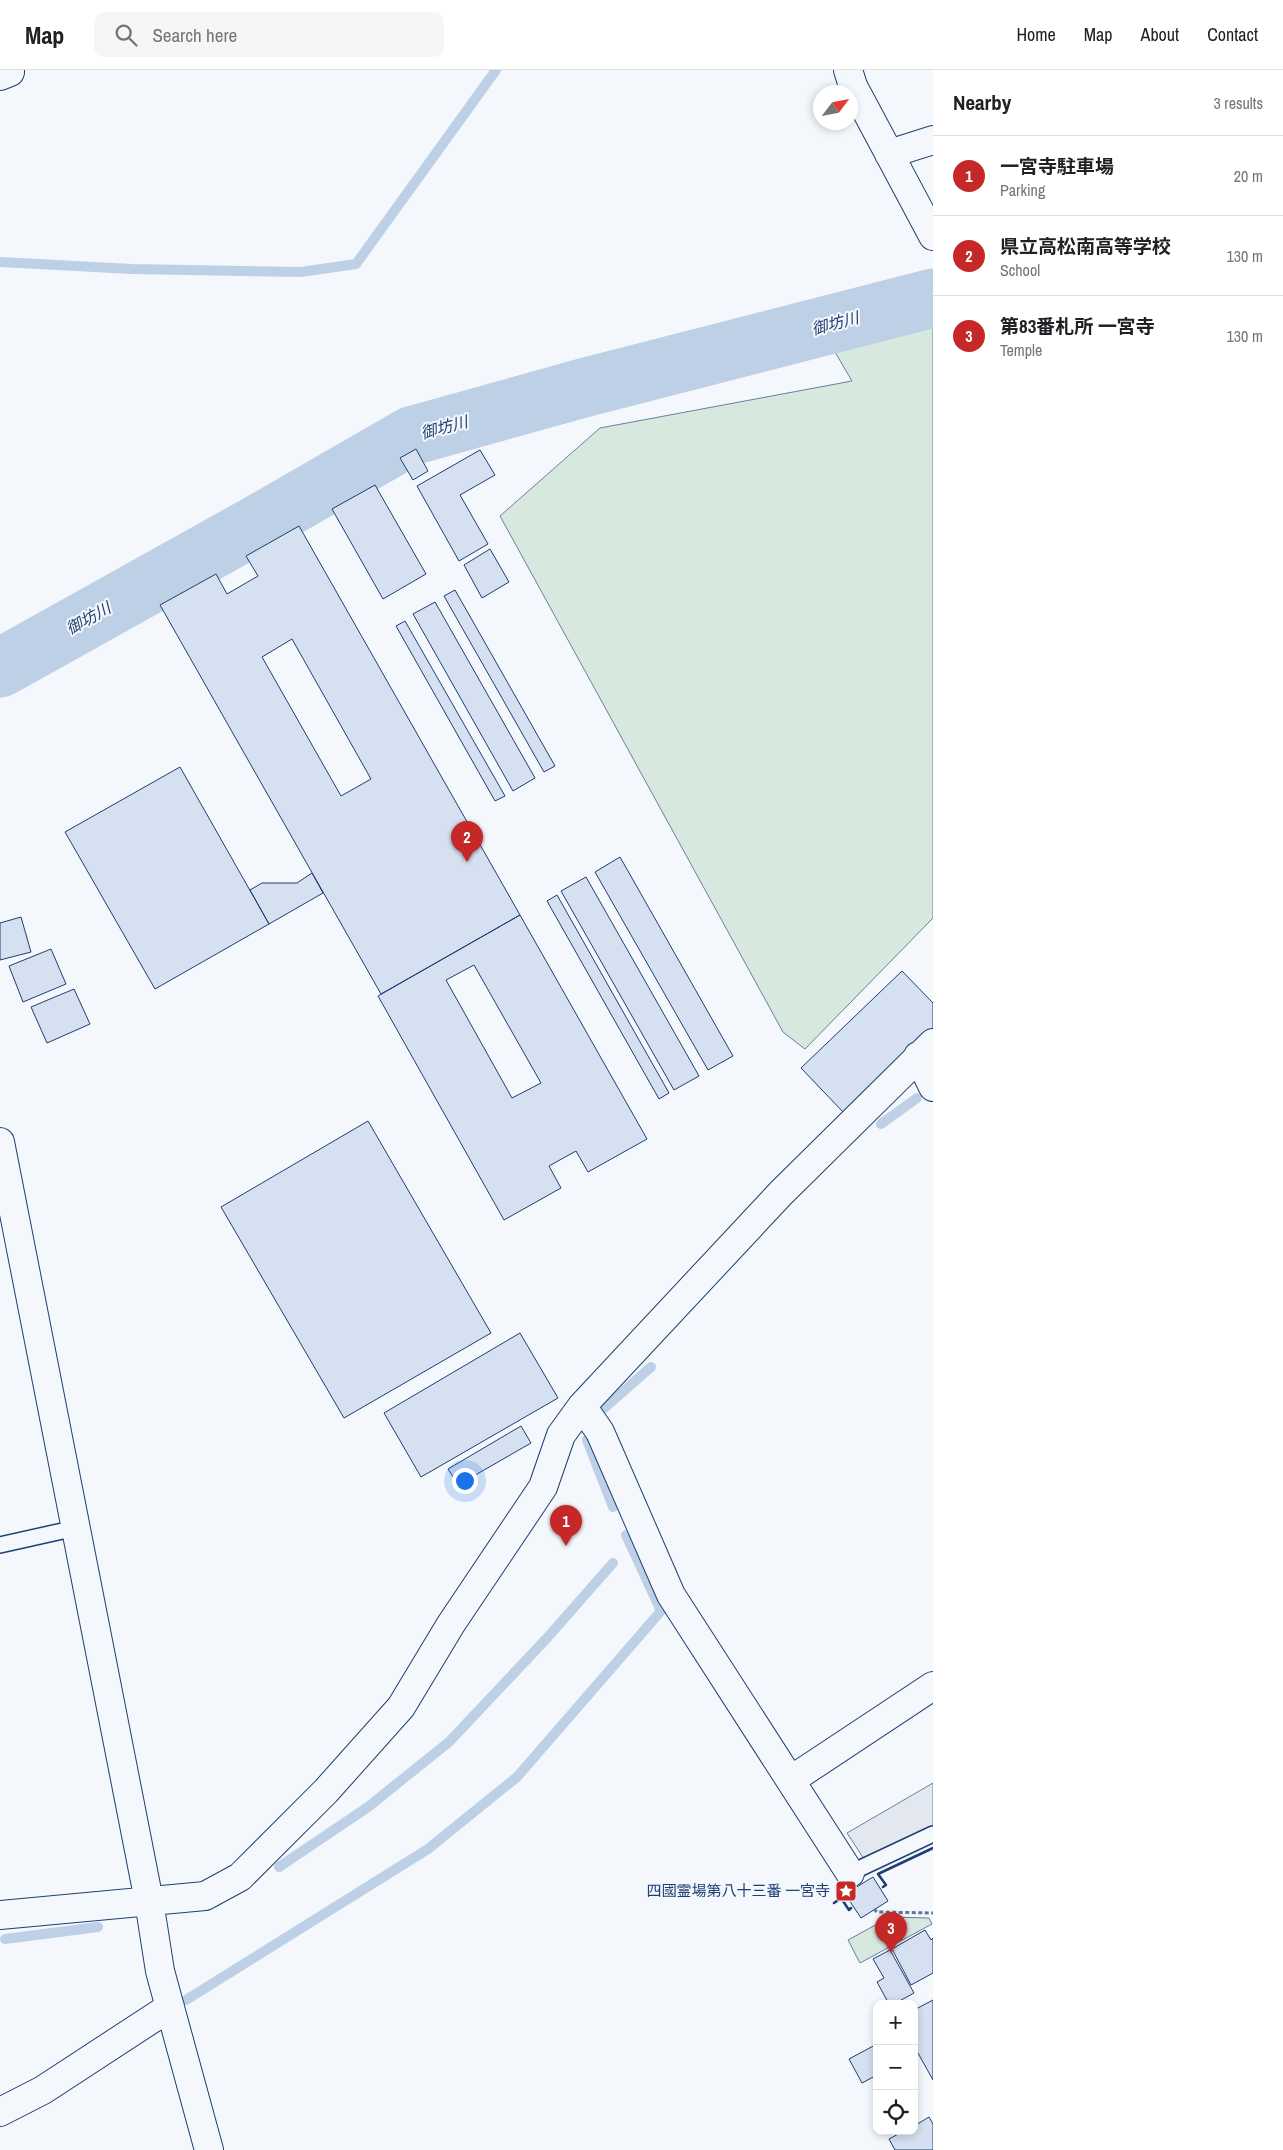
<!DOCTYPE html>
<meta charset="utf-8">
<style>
:root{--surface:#fff;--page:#f6f6f6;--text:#202124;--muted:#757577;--line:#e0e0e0;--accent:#c62828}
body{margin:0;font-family:"Archivo Narrow","Noto Sans JP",sans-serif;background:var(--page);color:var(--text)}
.controls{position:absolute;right:15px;bottom:15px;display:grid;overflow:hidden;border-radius:10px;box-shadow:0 2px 8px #0003}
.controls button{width:45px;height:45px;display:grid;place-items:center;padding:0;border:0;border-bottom:1px solid var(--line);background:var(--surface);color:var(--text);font:25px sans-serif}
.compass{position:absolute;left:813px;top:15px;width:45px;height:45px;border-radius:50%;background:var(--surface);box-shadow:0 2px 8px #0003;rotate:58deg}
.you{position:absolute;left:464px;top:1410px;width:18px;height:18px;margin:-12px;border:4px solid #fff;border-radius:50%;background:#1a73e8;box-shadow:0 0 0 8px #1a73e833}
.badge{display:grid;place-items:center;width:32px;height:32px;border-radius:50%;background:var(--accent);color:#fff;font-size:16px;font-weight:700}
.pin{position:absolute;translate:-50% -41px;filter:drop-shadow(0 1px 2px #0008)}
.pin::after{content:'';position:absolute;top:26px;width:18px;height:15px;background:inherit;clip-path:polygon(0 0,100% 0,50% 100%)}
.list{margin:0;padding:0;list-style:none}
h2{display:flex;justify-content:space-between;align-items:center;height:65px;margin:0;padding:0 20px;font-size:21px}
h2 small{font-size:16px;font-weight:400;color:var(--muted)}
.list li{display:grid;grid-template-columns:32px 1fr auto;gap:15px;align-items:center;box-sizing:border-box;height:80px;padding:0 20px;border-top:1px solid var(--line)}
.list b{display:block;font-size:19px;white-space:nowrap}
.list p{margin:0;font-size:16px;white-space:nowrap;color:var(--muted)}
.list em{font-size:16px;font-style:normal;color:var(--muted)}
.icon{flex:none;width:28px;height:28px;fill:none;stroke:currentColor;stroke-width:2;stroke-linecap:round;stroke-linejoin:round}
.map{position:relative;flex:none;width:933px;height:2080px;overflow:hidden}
header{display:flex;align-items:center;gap:30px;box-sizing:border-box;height:70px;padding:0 25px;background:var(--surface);border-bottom:1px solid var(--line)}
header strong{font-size:24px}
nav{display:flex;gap:28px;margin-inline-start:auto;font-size:18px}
.search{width:350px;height:45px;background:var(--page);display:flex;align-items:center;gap:12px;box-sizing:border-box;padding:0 18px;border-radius:10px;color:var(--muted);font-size:19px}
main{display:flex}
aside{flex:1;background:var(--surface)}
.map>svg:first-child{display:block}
.green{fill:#d7e8df;stroke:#687fa3}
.parking{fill:#e3e8f0;stroke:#687fa3}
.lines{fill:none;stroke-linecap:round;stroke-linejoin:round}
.stream{stroke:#bed0e5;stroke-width:10}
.river{stroke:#bed0e5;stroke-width:59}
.building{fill:#d5e0f0;stroke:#1d3f73;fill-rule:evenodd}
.service-casing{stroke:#1d3f73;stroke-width:18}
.minor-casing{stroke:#1d3f73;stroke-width:30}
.path{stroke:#5e769c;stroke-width:3;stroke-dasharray:4 2.5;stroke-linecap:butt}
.service{stroke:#f4f7fb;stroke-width:15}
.minor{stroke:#f4f7fb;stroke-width:28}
.wall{stroke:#1d3f73;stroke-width:2.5}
.labels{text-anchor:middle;stroke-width:4;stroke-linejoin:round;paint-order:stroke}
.poi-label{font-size:15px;fill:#1d3f73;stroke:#f4f7fb;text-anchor:end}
.water-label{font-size:16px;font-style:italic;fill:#1d3f73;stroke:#f4f7fb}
</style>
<header>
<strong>Map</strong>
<div class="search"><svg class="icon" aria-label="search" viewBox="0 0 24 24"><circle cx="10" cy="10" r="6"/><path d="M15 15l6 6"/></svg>Search here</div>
<nav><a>Home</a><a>Map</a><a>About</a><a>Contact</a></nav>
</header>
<main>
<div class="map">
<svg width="933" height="2080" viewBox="0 0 933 2080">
<rect width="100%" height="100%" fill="#f4f7fb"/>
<!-- green -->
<path class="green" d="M933 251V848L805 979 783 962 500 446 600 358 852 311 832 277Z
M890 1847 929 1848 932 1854 860 1893 848 1870Z"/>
<!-- parking -->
<path class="parking" d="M933 1713V1757L864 1789 847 1763Z"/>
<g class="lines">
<!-- stream -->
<path class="stream" d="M0 192 132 199 301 202 356 194 496 0
M881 1054 917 1028
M602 1340 651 1297
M587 1370 613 1437
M279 1797 368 1737 449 1672 547 1568 613 1493
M5 1869 98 1857
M186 1930 428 1779 517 1707 661 1541 626 1465"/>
<!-- river -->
<path class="river" d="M0 598 253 457 411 366 583 318 933 228"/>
</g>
<!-- building -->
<path class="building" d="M416 379 428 401 413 410 400 388Z
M480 380 495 405 460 425 488 474 459 491 417 416Z
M375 415 426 504 383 529 332 439Z
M299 456 520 845 381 924 160 535 216 504 227 524 258 506 246 486ZM292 569 371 709 341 726 262 587Z
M490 479 509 512 482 528 464 495Z
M455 520 555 696 544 702 444 526Z
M435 532 535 708 513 721 413 544Z
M405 551 505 726 495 731 396 556Z
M180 697 269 854 155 919 65 762Z
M620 787 733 986 708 1000 595 802Z
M312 803 323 823 269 854 250 820 262 813H297Z
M586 807 699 1006 674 1020 561 821Z
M557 825 669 1023 659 1029 547 831Z
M520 845 647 1069 588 1102 576 1081 549 1096 561 1118 504 1150 378 926ZM474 895 541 1013 512 1028 446 910Z
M21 847 31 882 0 890V853Z
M51 879 66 914 23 932 9 896Z
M902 901 933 933V958L844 1043 801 998Z
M74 919 90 954 47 973 31 937Z
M368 1051 491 1263 344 1348 221 1137Z
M520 1263 558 1328 421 1407 384 1343Z
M521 1356 531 1373 458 1415 448 1399Z
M873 1807 888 1831 861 1848 845 1824Z
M925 1860 931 1870 933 1868V1903L911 1915 892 1879Z
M890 1880 914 1923 894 1934H889L877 1912 884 1908 873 1889Z
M933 1930V2010L914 1976V1940Z
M877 1974V2005L862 2013 849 1989Z
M929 2047 933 2054V2080H895L889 2069 904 2061H914V2056Z"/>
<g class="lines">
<!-- service casing -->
<g class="service-casing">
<path id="service" d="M0 1475 76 1458
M850 1803 933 1764"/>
</g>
<!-- minor casing -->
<g class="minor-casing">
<path id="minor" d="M848 0 853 16 933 166
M0 6 10 2
M889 84 933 70
M918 986 933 1017
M0 1072 149 1831 160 1901 209 2080
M582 1336 600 1362 671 1525 850 1803
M791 1710 933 1616
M0 1845 205 1826 240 1807 326 1721 401 1637 451 1554 543 1417 561 1365 582 1336 781 1123 933 973
M0 2042 43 2020 170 1937"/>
</g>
<!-- path -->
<path class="path" d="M874 1839 877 1842 933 1843"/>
<!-- service -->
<use href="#service" class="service"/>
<!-- minor -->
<use href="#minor" class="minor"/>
<!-- wall -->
<path class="wall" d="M883 1817 886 1815 878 1804 933 1778
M834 1833 841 1828 849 1840 851 1838"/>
</g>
<!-- icons -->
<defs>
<g id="sight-square" transform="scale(1.125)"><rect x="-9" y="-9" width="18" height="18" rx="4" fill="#c62828" stroke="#f4f7fb"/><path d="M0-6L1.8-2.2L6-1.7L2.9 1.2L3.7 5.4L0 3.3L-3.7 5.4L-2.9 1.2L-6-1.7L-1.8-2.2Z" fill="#fff"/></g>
</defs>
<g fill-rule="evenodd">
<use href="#sight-square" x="846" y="1821"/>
</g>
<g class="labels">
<!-- poi labels -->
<g class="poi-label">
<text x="830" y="1826">四國霊場第八十三番 一宮寺</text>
</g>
<!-- water labels -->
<g class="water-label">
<text transform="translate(835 253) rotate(-15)" y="6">御坊川</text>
<text transform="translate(444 357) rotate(-15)" y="6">御坊川</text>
<text transform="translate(88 548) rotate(-29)" y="6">御坊川</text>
</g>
</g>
</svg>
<div class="controls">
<button>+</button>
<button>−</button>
<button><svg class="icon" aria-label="locate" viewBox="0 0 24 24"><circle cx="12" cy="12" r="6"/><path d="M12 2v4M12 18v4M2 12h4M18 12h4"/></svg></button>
</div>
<svg class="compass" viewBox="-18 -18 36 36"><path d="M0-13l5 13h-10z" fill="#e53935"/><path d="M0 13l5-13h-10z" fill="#757577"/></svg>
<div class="you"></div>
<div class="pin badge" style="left:566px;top:1476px">1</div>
<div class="pin badge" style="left:467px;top:792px">2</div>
<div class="pin badge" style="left:891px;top:1883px">3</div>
</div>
<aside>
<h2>Nearby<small>3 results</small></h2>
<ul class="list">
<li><span class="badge">1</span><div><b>一宮寺駐車場</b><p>Parking</p></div><em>20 m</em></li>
<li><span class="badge">2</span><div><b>県立高松南高等学校</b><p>School</p></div><em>130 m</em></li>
<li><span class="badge">3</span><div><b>第83番札所 一宮寺</b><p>Temple</p></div><em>130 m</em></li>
</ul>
</aside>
</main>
